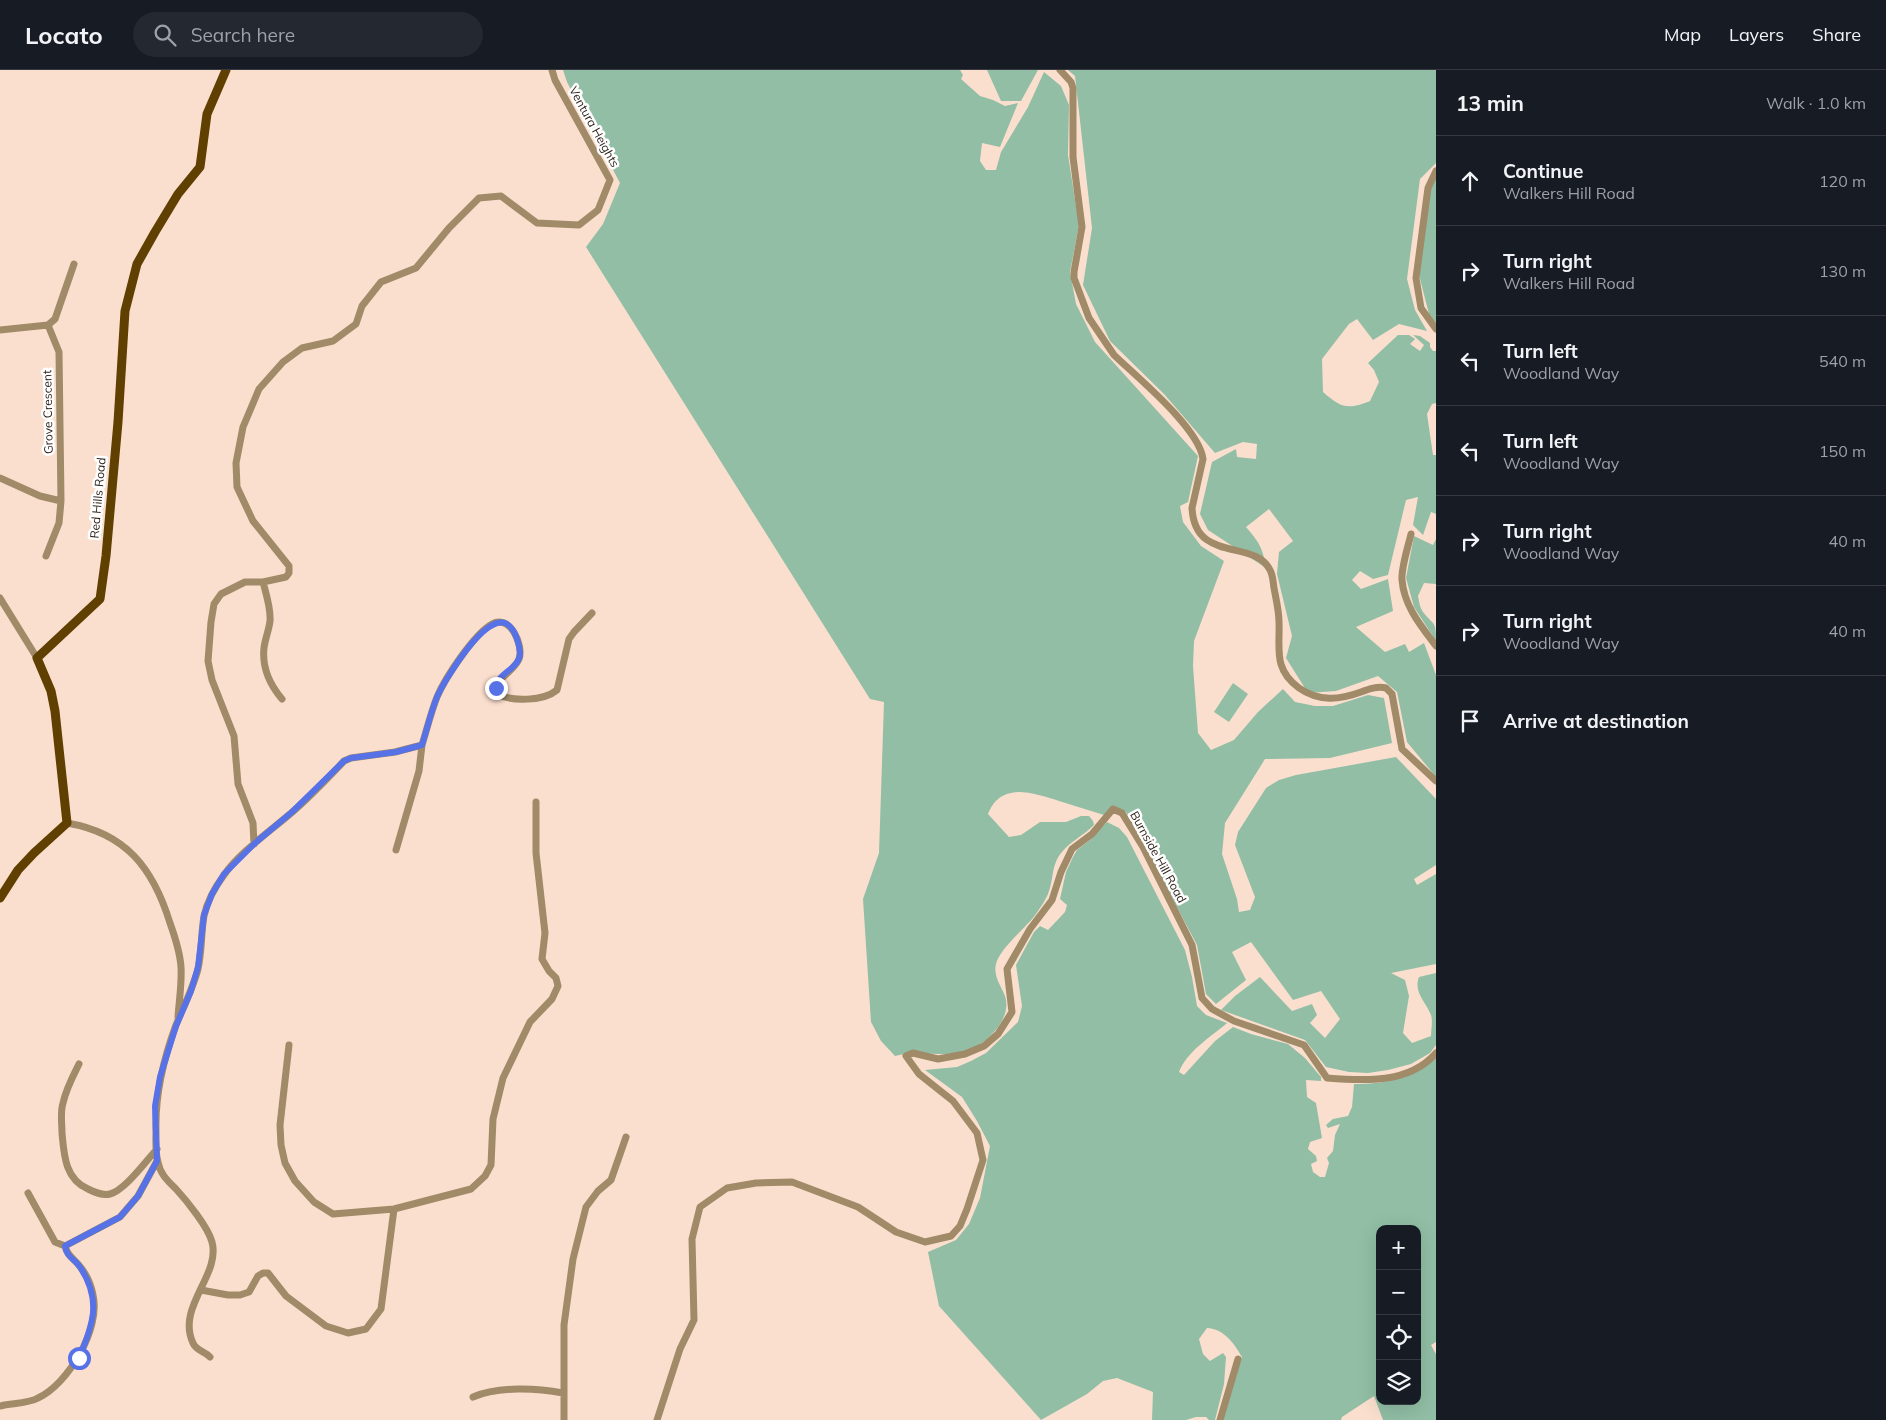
<!DOCTYPE html>
<meta charset="utf-8">
<style>
:root{--surface:#171b24;--page:#242831;--text:#f1f3f6;--muted:#9ea1a6;--line:#363941}
body{margin:0;font-family:Mulish,sans-serif;background:var(--page);color:var(--text)}
.controls{position:absolute;right:15px;bottom:15px;display:grid;overflow:hidden;border-radius:10px;box-shadow:0 5px 20px #0002}
.controls button{width:45px;height:45px;display:grid;place-items:center;padding:0;border:0;border-bottom:1px solid var(--line);background:var(--surface);color:var(--text);font:25px sans-serif}
.stop{position:absolute;width:15px;height:15px;margin:-11px;border:4px solid #5771e7;border-radius:50%;background:#fff}
.stop.end{background:#5771e7;border-color:#fff;box-shadow:0 1px 5px #0008}
.list{margin:0;padding:0;list-style:none}
h2{display:flex;justify-content:space-between;align-items:center;height:65px;margin:0;padding:0 20px;font-size:21px}
h2 small{font-size:16px;font-weight:400;color:var(--muted)}
.list li{display:grid;grid-template-columns:32px 1fr auto;gap:15px;align-items:center;box-sizing:border-box;height:90px;padding:0 20px;border-top:1px solid var(--line)}
.list b{display:block;font-size:19px;white-space:nowrap}
.list p{margin:0;font-size:16px;white-space:nowrap;color:var(--muted)}
.list em{font-size:16px;font-style:normal;color:var(--muted)}
.icon{flex:none;width:28px;height:28px;fill:none;stroke:currentColor;stroke-width:2;stroke-linecap:round;stroke-linejoin:round}
.map{position:relative;flex:none;width:1436px;height:1350px;overflow:hidden}
header{display:flex;align-items:center;gap:30px;box-sizing:border-box;height:70px;padding:0 25px;background:var(--surface);border-bottom:1px solid var(--line)}
header strong{font-size:24px}
nav{display:flex;gap:28px;margin-inline-start:auto;font-size:18px}
.search{width:350px;height:45px;background:var(--page);display:flex;align-items:center;gap:12px;box-sizing:border-box;padding:0 18px;border-radius:28px;color:var(--muted);font-size:19px}
main{display:flex}
aside{flex:1;background:var(--surface)}
.map>svg:first-child{display:block}
.green{fill:#91bea5;fill-rule:evenodd}
.lines{fill:none;stroke-linecap:round;stroke-linejoin:round}
.minor{stroke:#a08a68;stroke-width:7}
.major{stroke:#5f4001;stroke-width:9}
.route{stroke:#5771e7;stroke-width:6}
.labels{text-anchor:middle;stroke-width:5;stroke-linejoin:round;paint-order:stroke}
.street-label{font-size:12px;fill:#2b1f17;stroke:#fff}
</style>
<header>
<strong>Locato</strong>
<div class="search"><svg class="icon" aria-label="search" viewBox="0 0 24 24"><circle cx="10" cy="10" r="6"/><path d="M15 15l6 6"/></svg>Search here</div>
<nav><a>Map</a><a>Layers</a><a>Share</a></nav>
</header>
<main>
<div class="map">
<svg width="1436" height="1350" viewBox="0 0 1436 1350">
<rect width="100%" height="100%" fill="#fbdfce"/>
<!-- green -->
<path class="green" d="M563 0H960L963 5 961 9 980 26 993 30 1005 36 1018 33 1000 77 982 73 980 91 986 100H996L1001 82 1028 37 1044 2 1061 16 1069 35 1068 85 1079 155 1070 202 1076 234 1095 272 1198 386 1188 432 1180 436 1183 452 1201 476 1224 491 1194 571 1193 596 1198 663 1211 680 1234 670 1258 642 1283 619 1295 632 1315 636H1333L1368 625 1384 628 1392 673 1330 688 1265 689 1225 753 1222 784 1237 829 1239 842 1250 840 1255 827 1235 775 1238 762 1266 718 1279 710 1296 705 1396 687 1436 729V795L1414 809 1417 815 1436 804V894L1391 903 1405 910 1409 926 1403 963 1412 973 1431 966C1431 960 1433 951 1431 945 1426 932 1413 922 1419 907L1436 903V975L1430 983 1411 994 1388 1000 1368 1003 1349 1002 1326 997 1305 970 1221 940 1235 926 1260 907 1292 941 1312 934 1317 945 1310 953 1325 968 1340 949 1321 921 1293 930 1251 872 1232 882 1246 910 1216 934 1206 924 1197 875 1126 742 1115 737 1104 745C1089 740 1074 736 1059 731 1032 723 1001 711 988 744L1009 767 1021 765 1040 752H1066L1081 746H1089L1093 751 1094 755C1084 765 1071 771 1062 782 1051 794 1054 810 1048 824 1045 831 1040 838 1036 844 1026 858 1000 878 996 894 993 906 1001 916 1005 926 1012 947 991 969 974 978 950 990 920 979 895 986L881 971 871 952 863 829 879 783 884 632 870 629 586 177 603 154 620 113 567 12Z
M987 0H1038L1021 31H1001Z
M1068 0H1436V93L1420 109 1407 209 1415 240 1427 261 1399 254 1373 270 1357 249 1349 254 1322 289 1323 322C1341 338 1348 340 1370 331L1379 312 1374 300 1368 293 1398 265H1409L1415 269 1410 274 1420 281 1424 275 1413 265 1420 266 1430 273V277L1433 281H1436V333L1432 334 1427 344 1433 385H1436V444L1431 442 1423 465 1413 455 1418 427 1406 430 1388 505 1373 509 1360 501 1352 510 1361 519 1388 509 1393 541 1356 557 1385 582 1405 574 1409 582 1424 573 1436 605V707L1407 672 1397 622 1378 606 1336 621 1308 623 1286 588 1292 566 1277 504 1279 482 1293 471 1269 439 1246 457C1259 472 1263 478 1266 498L1208 460 1200 444 1212 392 1236 379 1237 387 1256 389 1257 374 1243 372 1215 383 1164 324 1110 271 1083 215 1092 158 1075 6Z
M1436 107V253L1429 244 1419 205 1431 117Z
M1414 466 1433 475 1436 469V514L1424 513 1418 526C1419 531 1420 538 1423 542 1434 556 1436 550 1436 571L1414 537 1406 508Z
M1233 613 1248 624 1229 652 1214 642Z
M1107 752 1119 758 1127 767 1185 880 1192 907 1197 936 1206 945 1227 953C1211 967 1187 981 1179 1002L1184 1005 1215 971 1233 957 1251 964 1288 974 1305 988 1321 1007V1011L1306 1010 1307 1027 1316 1033 1322 1068 1310 1072 1308 1079 1316 1086 1317 1091 1311 1094 1313 1102 1320 1107H1325L1329 1093 1327 1088 1333 1081 1335 1065 1340 1054 1328 1058 1326 1055 1333 1049 1348 1046 1352 1037 1354 1014C1383 1014 1416 1009 1436 986V1272L1431 1275 1436 1284V1350H1383L1374 1326 1342 1347 1341 1350H1223L1229 1323 1242 1287C1234 1273 1224 1259 1207 1258L1199 1269 1203 1284 1210 1291 1223 1283 1226 1287 1224 1314 1215 1350H1209L1206 1347H1196L1186 1350H1152L1153 1322 1117 1308 1103 1311 1087 1324 1041 1350 939 1236 928 1182 956 1170 969 1154 980 1128 990 1076 977 1051 962 1027 925 1000 957 997 971 991 986 983 1018 952 1022 936 1016 895 1034 862 1040 856 1048 860 1065 842 1067 835 1060 829 1066 802 1073 787 1077 780 1090 770ZM1380 1159H1417V1331H1380Z"/>
<g class="lines">
<!-- minor -->
<path class="minor" d="M1060 0 1071 12 1073 18V87L1082 157 1074 202V208L1089 248 1114 285C1138 308 1199 358 1203 389L1192 438C1195 494 1254 468 1270 500 1273 505 1273 512 1274 518 1276 529 1279 541 1279 552 1280 579 1273 599 1299 618 1319 632 1339 630 1361 622 1369 619 1377 616 1386 618L1392 624 1402 679 1436 711
M1436 101 1428 118 1416 208 1421 238 1436 259
M48 255 55 249 74 194
M0 260 48 255
M0 408 40 426 61 431
M1411 464C1408 477 1401 498 1402 510 1404 536 1421 556 1436 576
M46 486 59 453 61 431 59 282 48 255
M263 512C266 524 271 538 270 551 269 560 265 569 264 578 262 597 270 615 282 629
M0 528 37 588
M67 753C126 763 153 798 170 853 175 867 180 882 181 897 182 914 179 931 178 947
M254 774 253 753 238 714 234 666 212 610 208 591 211 552 214 534 221 524 245 512H263L286 507 289 503V496L253 451 237 417 236 393 243 357 259 319 283 292 302 278 333 271 356 254 362 236 381 212 416 198 449 158 479 128 501 126 537 153 579 155 598 140 610 110 555 10 552 0
M396 780 419 701 422 675
M289 975 280 1055 281 1075 285 1093 295 1111 314 1132 333 1144 394 1139 471 1119 485 1106 491 1095 493 1049 503 1008 530 952 552 929 558 916 556 908 549 901 542 889 545 863 536 783V732
M79 994C73 1006 66 1019 63 1033 60 1043 62 1053 62 1063 64 1085 65 1109 88 1119 94 1122 102 1126 110 1124 125 1120 146 1091 157 1079
M28 1123 55 1172 65 1176
M201 1220 228 1225H240L249 1222 258 1206 263 1203H268L286 1226 326 1256 348 1263 366 1259 381 1239 394 1139
M210 1287C205 1281 196 1281 193 1273 176 1237 221 1205 212 1172 208 1157 187 1131 176 1119 168 1111 160 1104 158 1092 155 1082 156 1071 156 1061 155 1024 163 990 176 955 184 936 193 918 198 899 202 881 201 863 204 846 207 832 215 817 224 805 239 783 269 762 290 744 309 728 327 709 344 691L351 688 395 682 422 675C427 659 431 642 437 627 445 608 474 564 492 554 510 544 524 575 519 589 515 599 502 606 496 615L497 624C512 632 544 631 557 620L569 569 574 562 592 543
M473 1327C498 1316 537 1318 563 1323
M0 1336C12 1333 27 1334 38 1328 68 1314 101 1259 93 1225 91 1214 85 1202 78 1194 72 1187 67 1185 65 1176L120 1147 138 1126 157 1091
M564 1350V1255L573 1189 586 1137 598 1121 611 1110 626 1067
M657 1350 680 1279 694 1250 692 1169 700 1137 727 1118 756 1113 792 1112 858 1137 896 1162 925 1172 951 1166 960 1156 967 1139 983 1090 977 1063 953 1031 919 1004 906 986 913 983 938 989 965 984 984 976 998 964 1012 942 1007 899 1030 859 1052 830 1061 802 1072 779 1092 764 1113 739 1122 743 1143 777 1192 875 1202 928 1212 939 1234 951 1304 975 1327 1008C1364 1011 1409 1014 1436 983
M1220 1350 1238 1289"/>
<!-- major -->
<path class="major" d="M0 828 18 800 34 783 67 753 55 641 51 621 37 588 100 529 106 486 118 352 125 241 137 194 155 162 178 124 200 97 207 44 226 0"/>
</g>
<g class="lines">
<!-- route -->
<path class="route" d="M79 1288C93 1255 102 1230 80 1197 74 1188 67 1188 65 1176L120 1147 138 1126 157 1091 155 1036 160 1007 176 956 191 921 198 897 204 845 212 824 224 804 254 774 292 742 344 691 351 688 396 682 422 675C427 659 431 642 437 627 444 611 486 541 507 554 515 559 519 573 520 582 521 599 496 603 496 618"/>
</g>
<g class="labels">
<!-- street labels -->
<g class="street-label">
<text transform="translate(594 57) rotate(61)" y="4">Ventura Heights</text>
<text transform="translate(48 342) rotate(-91)" y="4">Grove Crescent</text>
<text transform="translate(98 428) rotate(-85)" y="4">Red Hills Road</text>
<text transform="translate(1158 787) rotate(61)" y="4">Burnside Hill Road</text>
</g>
</g>
</svg>
<div class="controls">
<button>+</button>
<button>−</button>
<button><svg class="icon" aria-label="locate" viewBox="0 0 24 24"><circle cx="12" cy="12" r="6"/><path d="M12 2v4M12 18v4M2 12h4M18 12h4"/></svg></button>
<button><svg class="icon" aria-label="layers" viewBox="0 0 24 24"><path d="M12 4l9 5-9 5-9-5zM3 14l9 5 9-5"/></svg></button>
</div>
<div class="stop" style="left:79px;top:1288px"></div>
<div class="stop end" style="left:496px;top:618px"></div>
</div>
<aside>
<h2>13 min<small>Walk · 1.0 km</small></h2>
<ul class="list">
<li><svg class="icon" aria-label="ahead" viewBox="0 0 24 24"><path d="M12 20V5M6 11l6-6 6 6"/></svg><div><b>Continue</b><p>Walkers Hill Road</p></div><em>120 m</em></li>
<li><svg class="icon" aria-label="right" viewBox="0 0 24 24"><path d="M7 20v-9h11M14 6l5 5-5 5"/></svg><div><b>Turn right</b><p>Walkers Hill Road</p></div><em>130 m</em></li>
<li><svg class="icon" aria-label="left" viewBox="0 0 24 24"><path d="M17 20v-9H6M10 6l-5 5 5 5"/></svg><div><b>Turn left</b><p>Woodland Way</p></div><em>540 m</em></li>
<li><svg class="icon" aria-label="left" viewBox="0 0 24 24"><path d="M17 20v-9H6M10 6l-5 5 5 5"/></svg><div><b>Turn left</b><p>Woodland Way</p></div><em>150 m</em></li>
<li><svg class="icon" aria-label="right" viewBox="0 0 24 24"><path d="M7 20v-9h11M14 6l5 5-5 5"/></svg><div><b>Turn right</b><p>Woodland Way</p></div><em>40 m</em></li>
<li><svg class="icon" aria-label="right" viewBox="0 0 24 24"><path d="M7 20v-9h11M14 6l5 5-5 5"/></svg><div><b>Turn right</b><p>Woodland Way</p></div><em>40 m</em></li>
<li><svg class="icon" aria-label="arrive" viewBox="0 0 24 24"><path d="M6 21V4h12l-3 4 3 4H6"/></svg><div><b>Arrive at destination</b></div></li>
</ul>
</aside>
</main>
